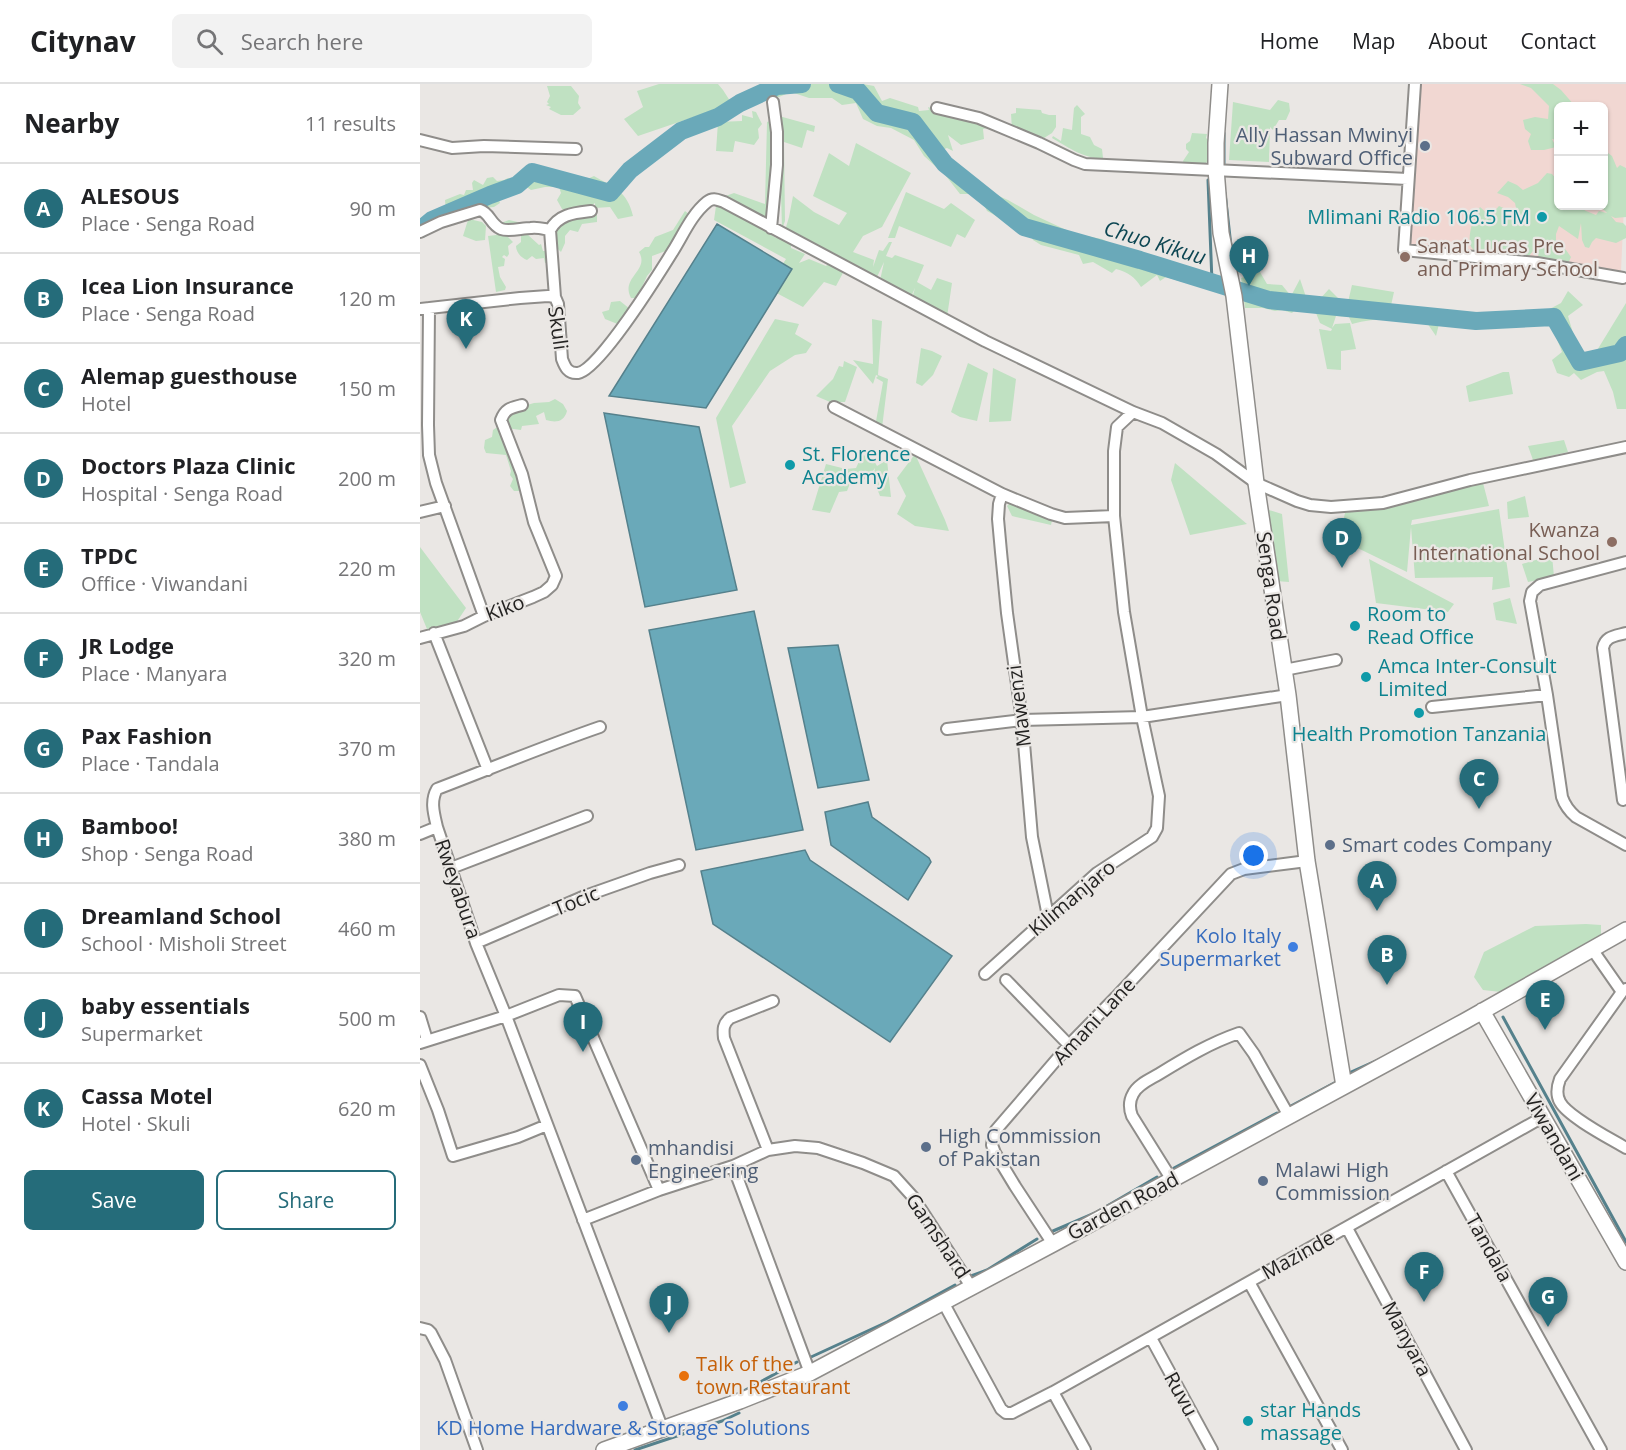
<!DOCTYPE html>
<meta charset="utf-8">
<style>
:root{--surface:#fff;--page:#f2f2f2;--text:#202124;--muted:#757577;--line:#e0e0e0;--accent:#256c7a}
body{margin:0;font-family:"Open Sans",sans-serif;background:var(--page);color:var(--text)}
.controls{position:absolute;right:18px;top:18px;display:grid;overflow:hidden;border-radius:9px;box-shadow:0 2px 4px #0004}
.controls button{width:54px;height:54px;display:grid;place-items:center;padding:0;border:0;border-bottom:2px solid var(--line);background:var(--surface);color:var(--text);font:30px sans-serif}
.you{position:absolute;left:834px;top:772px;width:21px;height:21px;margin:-15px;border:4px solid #fff;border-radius:50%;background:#1a73e8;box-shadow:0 0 0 9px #1a73e833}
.badge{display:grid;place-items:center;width:39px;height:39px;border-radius:50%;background:var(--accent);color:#fff;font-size:20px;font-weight:700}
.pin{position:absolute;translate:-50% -50px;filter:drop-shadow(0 2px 3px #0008)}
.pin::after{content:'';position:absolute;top:32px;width:21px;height:18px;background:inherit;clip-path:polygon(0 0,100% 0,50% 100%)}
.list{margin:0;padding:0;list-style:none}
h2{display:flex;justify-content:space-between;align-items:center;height:78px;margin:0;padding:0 24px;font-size:26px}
h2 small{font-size:20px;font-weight:400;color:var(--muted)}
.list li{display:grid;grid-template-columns:39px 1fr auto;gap:18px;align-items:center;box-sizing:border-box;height:90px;padding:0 24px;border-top:2px solid var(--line)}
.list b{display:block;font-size:22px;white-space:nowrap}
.list p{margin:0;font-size:20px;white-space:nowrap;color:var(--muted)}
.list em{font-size:20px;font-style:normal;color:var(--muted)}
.actions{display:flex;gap:12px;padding:18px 24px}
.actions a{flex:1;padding:14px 0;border:2px solid var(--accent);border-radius:9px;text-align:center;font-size:21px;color:var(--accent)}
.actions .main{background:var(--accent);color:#fff}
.icon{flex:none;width:33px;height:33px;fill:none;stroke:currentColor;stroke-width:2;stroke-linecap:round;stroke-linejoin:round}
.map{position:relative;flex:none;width:1206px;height:1366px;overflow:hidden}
header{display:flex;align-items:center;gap:36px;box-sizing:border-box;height:84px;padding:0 30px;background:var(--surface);border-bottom:2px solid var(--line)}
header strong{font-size:28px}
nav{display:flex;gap:33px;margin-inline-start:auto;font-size:21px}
.search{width:420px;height:54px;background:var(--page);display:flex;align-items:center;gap:15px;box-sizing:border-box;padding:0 21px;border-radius:9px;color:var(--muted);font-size:22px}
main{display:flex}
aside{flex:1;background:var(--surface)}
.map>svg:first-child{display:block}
.education{fill:#f1d7d2;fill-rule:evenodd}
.green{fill:#c0e1c2}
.water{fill:#6aa9b9;stroke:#55818c;stroke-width:1.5}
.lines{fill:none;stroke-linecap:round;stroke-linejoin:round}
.stream{stroke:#55818c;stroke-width:3}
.river{stroke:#6aa9b9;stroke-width:18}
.street-casing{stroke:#8f8d8a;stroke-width:14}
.secondary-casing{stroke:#8f8d8a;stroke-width:18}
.street{stroke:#fff;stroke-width:10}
.secondary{stroke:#fff;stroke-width:15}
.service-dot{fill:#5c6f8a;stroke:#eae7e4;stroke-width:2}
.culture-dot{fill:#0f9aa8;stroke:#eae7e4;stroke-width:2}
.education-dot{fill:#8d6e63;stroke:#eae7e4;stroke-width:2}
.shop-dot{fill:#3f7fe0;stroke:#eae7e4;stroke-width:2}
.food-dot{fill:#e8710a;stroke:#eae7e4;stroke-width:2}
.labels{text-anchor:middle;stroke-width:4.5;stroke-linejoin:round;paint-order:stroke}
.service-label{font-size:20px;fill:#4e5e75;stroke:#eae7e4;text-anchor:start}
.culture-label{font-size:20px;fill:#0d838f;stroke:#eae7e4;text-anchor:start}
.education-label{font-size:20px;fill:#785e54;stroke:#eae7e4;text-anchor:start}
.street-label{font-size:20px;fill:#242322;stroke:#eae7e4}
.shop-label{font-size:20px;fill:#366cbe;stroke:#eae7e4;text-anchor:end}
.food-label{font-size:20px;fill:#c56008;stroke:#eae7e4;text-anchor:start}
.water-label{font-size:21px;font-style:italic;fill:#0d4652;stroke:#eae7e4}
</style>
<header>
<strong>Citynav</strong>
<div class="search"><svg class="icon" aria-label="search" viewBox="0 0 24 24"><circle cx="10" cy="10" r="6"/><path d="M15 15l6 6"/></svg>Search here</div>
<nav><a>Home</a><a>Map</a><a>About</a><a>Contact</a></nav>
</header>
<main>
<aside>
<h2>Nearby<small>11 results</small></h2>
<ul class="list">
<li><span class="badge">A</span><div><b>ALESOUS</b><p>Place · Senga Road</p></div><em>90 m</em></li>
<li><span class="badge">B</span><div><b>Icea Lion Insurance</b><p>Place · Senga Road</p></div><em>120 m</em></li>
<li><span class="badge">C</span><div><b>Alemap guesthouse</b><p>Hotel</p></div><em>150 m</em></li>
<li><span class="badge">D</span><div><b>Doctors Plaza Clinic</b><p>Hospital · Senga Road</p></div><em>200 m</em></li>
<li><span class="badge">E</span><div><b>TPDC</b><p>Office · Viwandani</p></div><em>220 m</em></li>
<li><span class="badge">F</span><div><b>JR Lodge</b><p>Place · Manyara</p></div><em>320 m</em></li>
<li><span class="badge">G</span><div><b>Pax Fashion</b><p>Place · Tandala</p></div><em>370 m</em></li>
<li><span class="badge">H</span><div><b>Bamboo!</b><p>Shop · Senga Road</p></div><em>380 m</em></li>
<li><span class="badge">I</span><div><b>Dreamland School</b><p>School · Misholi Street</p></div><em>460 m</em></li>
<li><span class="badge">J</span><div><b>baby essentials</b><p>Supermarket</p></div><em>500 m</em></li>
<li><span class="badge">K</span><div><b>Cassa Motel</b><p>Hotel · Skuli</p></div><em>620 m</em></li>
</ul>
<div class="actions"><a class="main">Save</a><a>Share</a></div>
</aside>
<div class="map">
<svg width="1206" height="1366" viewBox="0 0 1206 1366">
<rect width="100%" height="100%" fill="#eae7e4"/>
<!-- education -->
<path class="education" d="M998 0H1206V79L1201 187 989 162ZM1138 22H1184V122H1138Z"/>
<!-- green -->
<path class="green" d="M239 0H298L303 6 312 20 218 52 204 35 223 23 217 7Z
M374 0H443L454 2 462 17 470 14 498 23 499 27 509 26 508 23 523 29 539 24 553 29 572 43 563 45 564 55 541 61 528 51 533 67 527 64 522 66 523 74 528 79 524 90 504 72 494 56 471 44 457 42 443 35 436 19 422 21 412 14H389L371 8 354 15 361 3Z
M1100 0H1133L1141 6 1155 22H1138V56L1132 55 1136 63 1124 66H1111L1108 57 1111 50 1105 45 1103 36 1115 33 1128 35 1129 22 1111 4Z
M127 2H151L159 12 158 19 161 24 153 31H141L129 25 131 23 126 21 129 20 127 18 130 12Z
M858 16 869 19 870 27 866 36H859L853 46 850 43 849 78 809 76 813 18 850 26Z
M657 21 665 30 661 33V50L670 53 674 61 682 65 683 74C666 76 646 62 632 54L633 52 641 57 643 44 652 46 654 24Z
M596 24 621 26 622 29 629 31H636V43L632 49 624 54 620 52V54L592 45 591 30 596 29Z
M332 27 336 28 342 40 338 45 339 54 334 61 315 57 313 68 296 67 298 38 322 37V31L333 34Z
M359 32 395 42 394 48 387 46 382 64 364 58 365 137 362 145Z
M355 35 349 139 300 114 314 109 345 120 347 38Z
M772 49 787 50 786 54 793 60 789 64 788 76 784 82H765L763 77 769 68 766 65V60L770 57Z
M436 59 491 89 462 143 443 152 433 168 454 176 453 183 459 166 463 167 469 158H472L466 172 472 174 475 171 504 181 497 198 511 206 517 194 532 199 527 233 491 218 495 204 489 217 459 201 464 178 457 193 424 187 416 202 404 198 383 223 347 204 366 175 294 136 297 115 356 154 358 152 365 158 366 156 371 159V164L385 170 379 179 389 175 406 182 412 176 364 150 369 133 373 112 394 128 419 141 427 129 393 112 409 69 429 82Z
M1184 66 1192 72 1197 84 1200 81 1206 84V133L1195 134 1191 132 1196 138 1203 139 1206 142V154L1196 159 1176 154 1172 158 1169 164 1165 163 1162 156 1161 139 1158 155 1139 142 1136 150V159L1146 166 1151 173 1145 186 1129 187 1121 182 1117 167H1113L1109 172 1093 177 1090 183C1086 184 1084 185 1080 184 1073 183 1051 167 1050 160 1048 150 1054 130 1060 123L1070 132 1079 122 1088 126 1096 124 1095 119 1088 113 1077 109 1088 97 1097 101 1103 106 1118 99 1127 89 1132 90 1138 97V122H1158L1166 127 1176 131 1179 127 1187 129 1180 122H1184Z
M532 79 541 93 551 100 588 116 614 131 655 150 682 155 715 172 731 173 778 186 775 198H762L746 193 740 197 737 191 721 203C715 193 708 188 696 185L692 189 673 178 663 180 659 171 621 161 613 156 611 152 590 142 586 137 567 127 559 110H540L526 92Z
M114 85 127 87 156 100 174 92C195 104 207 107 213 132L198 135 190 123 175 124V119L169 124 177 131V138L162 140 158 148 150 146 145 152V159L141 168 134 161 133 144 156 127 142 125 137 116 141 109 139 103H125L111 106 102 100 100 94 107 88Z
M73 93 77 97 84 96 88 94 92 96 91 100 79 103V105C89 103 92 103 100 96L99 102 90 110 83 109 80 112 79 116 80 119 74 123 64 124 57 132H48L23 139 20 132 26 128 25 116 40 110 44 111 46 106H53L52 99 54 96 63 101 67 94Z
M486 108 524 125 531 119 555 136 545 154 537 150 531 163 479 142 475 154H468Z
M265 127 270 131 251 165 232 172V186L227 192 217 214H211C200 193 230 187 219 168L225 163H229L235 153 253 146Z
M49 135 62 138 66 142 65 156 56 157 43 152 47 139Z
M89 136 106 140 87 148V152L93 158 88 162 89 170 87 173 84 171 82 173 85 175 84 182 78 183 80 193 86 203 85 206 76 208 68 152 76 151 80 147 81 139Z
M107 150 119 161 121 160 123 167H128L129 179H125L124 174 116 175 112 172 107 176C101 174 96 168 96 162L101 158V151Z
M840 188 847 200 862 201 871 212 880 195 886 213 899 216 909 205 920 216 928 218 932 201 974 208 970 226 1026 233V240H1019L1016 252 1007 239C983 234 956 233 932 240L929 233 916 232 912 244 915 240 930 239 936 265 921 267V286L907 285 899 245 911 247 912 245 900 239 896 229 874 227 872 229 862 226 855 227 843 224H825L821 194Z
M1148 207 1163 221 1148 232 1158 266 1167 270 1176 268 1206 219V325H1197L1193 308 1184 287 1177 288 1161 296 1154 289 1149 293 1137 289 1132 276 1142 268 1126 227 1141 219Z
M200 217 210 225 200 241 185 235 182 228 189 226 191 218Z
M355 235 379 240 375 250 392 260 386 269 375 271 350 287 312 342 326 399 310 404 296 334Z
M452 235 462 237 458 291 468 295 462 344 455 343 463 298 456 294 458 292 456 291 453 300 433 276 453 280Z
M501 264 512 267 522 272 513 291 502 302 496 299Z
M424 277 437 283 425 318H410L396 312 413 295 419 282 423 283Z
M548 279 568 289 557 337 540 333 531 328Z
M573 284 596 295 591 337 569 338Z
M1083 288H1089L1093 310 1049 318 1046 302Z
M135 315 143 320 147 327C144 338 136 339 126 336L124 328 116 332 119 340 102 342 101 346 87 344 86 327 114 319 129 318Z
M79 342 94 376 102 411 100 407H94L90 402 93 395 90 391 91 387 86 371 66 369 64 364 65 356 72 353 73 346Z
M1144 356 1148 368 1113 376 1108 362Z
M495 370 525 436 529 447 495 442 477 430 486 412 477 394Z
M442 371 452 373 457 382 467 376 471 413 460 412 453 395 455 384 447 395 431 397 427 407 419 408 410 429 392 426 406 380 426 385 436 384Z
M755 379 827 440 770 451 751 396Z
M1063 399 1069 422 992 436 991 441 1079 425 1090 503 1072 506 1073 493 995 494 991 443 987 488 919 455 925 429Z
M1105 412 1109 433 1088 435 1087 418Z
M593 416 633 432 631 441 592 432 587 422Z
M849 426 862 430 869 498 856 497Z
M0 463 46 524 38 536 36 544 27 551 18 544 7 545 0 528Z
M1132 471 1134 493 1108 498 1102 480Z
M949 475 1034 520 1028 528 956 519Z
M1090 514 1097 540 1076 536 1073 519Z
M1166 840 1181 841V853L1081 908 1063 906 1054 893 1064 868 1115 842Z"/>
<!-- water -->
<path class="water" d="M297 140 372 185 286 324 189 312Z
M184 329 279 343 317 506 225 523Z
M334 527 383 746 276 766 229 546Z
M418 561 449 696 398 704 368 564Z
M448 718 452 733 509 774 511 778 488 816 411 761 405 728Z
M385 766 390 776 532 872 470 958 293 840 281 787Z"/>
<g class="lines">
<!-- stream -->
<path class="stream" d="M804 84V49
M788 96 792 198
M805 109 811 162
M1083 933 1206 1158
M931 988 960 975
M869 1023 916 998
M754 1084 857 1029
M633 1147 675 1129 737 1093
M551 1192 567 1186 617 1155
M391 1273 467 1238 535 1201
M318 1310 377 1278
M215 1366 302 1337 319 1329"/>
<!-- river -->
<path class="river" d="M418 0 438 7 457 29 493 38 525 80 604 143 720 176 849 216 1056 237 1134 233 1160 278 1200 269 1206 261
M1 145 12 136 70 111 97 101 112 88 190 109 210 86 261 47 298 33 320 19 357 2 382 0"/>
<!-- street casing -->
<g class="street-casing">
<path id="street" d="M995 0 984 166 1117 179 1203 194
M517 24 559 34 619 59 654 76 665 80 988 95
M0 56 32 64 64 62 156 65
M351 144 357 81V48L353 18
M0 148 21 138 60 126C70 129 70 140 81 145 89 148 102 144 111 144 117 143 124 145 130 146
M135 213 130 146C139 130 154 129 171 127
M9 224 8 341 9 371 16 399 64 532
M0 225 100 214 128 212 135 213 138 220 142 275C145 283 148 290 158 289 179 286 240 188 253 167 263 151 272 130 287 118 293 113 298 116 304 118L565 257 713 328 742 339 796 370 836 399 877 417 890 421 911 423 963 419 1050 396 1206 363
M414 323 582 410 631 430 645 434 694 432
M582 410 579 420 578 435 581 468 587 529 602 636 612 753 628 832
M0 428 25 422
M1206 478 1120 501 1112 508 1110 517 1127 611 1142 713C1145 722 1149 727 1156 733L1206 761
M14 549 68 686
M0 554 44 542 64 532 113 513 124 508 132 501 136 492 114 438 102 390 81 336C85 325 90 324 102 321
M864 586 916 576
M1012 623 1127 611
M180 643C125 662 72 684 17 705 10 717 14 730 17 743L56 859 86 932 243 1346
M527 645 602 636 722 633 868 611
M1203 716 1183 564C1185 552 1196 552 1206 549
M0 750 17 743
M31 784 167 732
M56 859 165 812 230 789 259 781
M1172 865 1202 908
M565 890 677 789 732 753 737 744 739 712 722 633 704 528 694 432V367L697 343 713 328
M586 896 649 961
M1206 905 1202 908 1140 995C1137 1003 1136 1011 1140 1018 1148 1033 1191 1055 1206 1064
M0 933 7 956
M0 959 86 932 139 911 155 912 239 1106
M0 981 18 1026 33 1072 98 1053 127 1041
M348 1066 304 954C303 945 303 940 310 934L353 917
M313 1082 390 1289
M1026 1087 1181 1366
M752 1096 712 1032C709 1024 709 1017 713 1010 718 1000 731 995 739 990 765 974 790 959 819 949L834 970 869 1032
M163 1136 239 1106 313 1082 348 1066 375 1062 398 1064 443 1079 474 1092 493 1113 552 1204
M927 1144 1046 1366
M633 1160 595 1102 575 1069 572 1061 573 1054 576 1046 649 961 696 913 811 790 824 785 887 777
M829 1198 922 1366
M523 1218 581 1325 586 1329H592L633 1308 1123 1033
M0 1244 8 1246 11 1249 25 1276 57 1366
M731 1254 792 1366
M633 1308 665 1366"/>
</g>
<!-- secondary casing -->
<g class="secondary-casing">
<path id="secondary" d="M800 0 796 59V85L801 149 814 212 836 399 868 611 887 777 924 1002
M1062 927 1206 1178
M184 1366 320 1317 390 1289 633 1160 1045 937 1206 846"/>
</g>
<!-- street -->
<use href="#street" class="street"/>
<!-- secondary -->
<use href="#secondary" class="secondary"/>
</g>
<!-- markers -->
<g class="service-dot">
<circle cx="1005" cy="62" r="6"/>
<circle cx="910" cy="761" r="6"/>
<circle cx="506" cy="1063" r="6"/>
<circle cx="216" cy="1076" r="6"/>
<circle cx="843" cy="1097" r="6"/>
</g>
<g class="culture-dot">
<circle cx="1122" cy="133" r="6"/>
<circle cx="370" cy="381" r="6"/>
<circle cx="935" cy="542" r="6"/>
<circle cx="946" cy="593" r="6"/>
<circle cx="999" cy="629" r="6"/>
<circle cx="828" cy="1337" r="6"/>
</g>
<g class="education-dot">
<circle cx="985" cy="173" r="6"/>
<circle cx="1192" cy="458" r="6"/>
</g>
<g class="shop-dot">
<circle cx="873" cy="863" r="6"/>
<circle cx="203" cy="1322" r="6"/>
</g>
<circle class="food-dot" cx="264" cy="1292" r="6"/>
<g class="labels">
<!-- service labels -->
<g class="service-label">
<text x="993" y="58" text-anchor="end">Ally Hassan Mwinyi<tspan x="993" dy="23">Subward Office</tspan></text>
<text x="922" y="768">Smart codes Company</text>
<text x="518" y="1059">High Commission<tspan x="518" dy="23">of Pakistan</tspan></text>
<text x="228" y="1071">mhandisi<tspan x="228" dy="23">Engineering</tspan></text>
<text x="855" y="1093">Malawi High<tspan x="855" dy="23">Commission</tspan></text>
</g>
<!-- culture labels -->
<g class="culture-label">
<text x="1110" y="140" text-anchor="end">Mlimani Radio 106.5 FM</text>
<text x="382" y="377">St. Florence<tspan x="382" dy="23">Academy</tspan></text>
<text x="947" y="537">Room to<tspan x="947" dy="23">Read Office</tspan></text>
<text x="958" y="589">Amca Inter-Consult<tspan x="958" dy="23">Limited</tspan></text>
<text x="999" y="657" text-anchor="middle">Health Promotion Tanzania</text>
<text x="840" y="1333">star Hands<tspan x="840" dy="23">massage</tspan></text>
</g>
<!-- education labels -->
<g class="education-label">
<text x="997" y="169">Sanat Lucas Pre<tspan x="997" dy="23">and Primary School</tspan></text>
<text x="1180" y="453" text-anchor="end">Kwanza<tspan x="1180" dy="23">International School</tspan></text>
</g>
<!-- street labels -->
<g class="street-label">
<text transform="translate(138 244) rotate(82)" y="7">Skuli</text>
<text transform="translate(851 502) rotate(82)" y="7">Senga Road</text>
<text transform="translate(85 524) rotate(-21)" y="7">Kiko</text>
<text transform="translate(599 622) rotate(-97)" y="7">Mawenzi</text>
<text transform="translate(38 805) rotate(71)" y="7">Rweyabura</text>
<text transform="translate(652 814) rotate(-40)" y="7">Kilimanjaro</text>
<text transform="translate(156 817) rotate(-22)" y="7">Tocic</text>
<text transform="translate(674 937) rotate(-47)" y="7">Amani Lane</text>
<text transform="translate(1134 1053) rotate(60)" y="7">Viwandani</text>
<text transform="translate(703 1122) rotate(-28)" y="7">Garden Road</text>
<text transform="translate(518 1152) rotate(56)" y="7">Gamshard</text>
<text transform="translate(1069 1164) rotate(61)" y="7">Tandala</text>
<text transform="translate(878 1171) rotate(-29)" y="7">Mazinde</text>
<text transform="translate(987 1255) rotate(62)" y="7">Manyara</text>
<text transform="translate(761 1310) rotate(61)" y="7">Ruvu</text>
</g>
<!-- shop labels -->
<g class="shop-label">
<text x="861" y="859">Kolo Italy<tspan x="861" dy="23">Supermarket</tspan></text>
<text x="203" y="1351" text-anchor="middle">KD Home Hardware &amp; Storage Solutions</text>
</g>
<!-- food labels -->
<g class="food-label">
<text x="276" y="1287">Talk of the<tspan x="276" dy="23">town Restaurant</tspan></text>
</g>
<!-- water labels -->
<g class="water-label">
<text transform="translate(735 159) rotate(17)" y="7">Chuo Kikuu</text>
</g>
</g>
</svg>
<div class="controls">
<button>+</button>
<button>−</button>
</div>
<div class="you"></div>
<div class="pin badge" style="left:957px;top:827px">A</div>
<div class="pin badge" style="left:967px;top:901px">B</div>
<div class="pin badge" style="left:1059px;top:725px">C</div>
<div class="pin badge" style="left:922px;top:484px">D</div>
<div class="pin badge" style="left:1125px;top:946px">E</div>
<div class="pin badge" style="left:1004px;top:1218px">F</div>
<div class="pin badge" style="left:1128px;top:1243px">G</div>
<div class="pin badge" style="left:829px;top:202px">H</div>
<div class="pin badge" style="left:163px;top:968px">I</div>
<div class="pin badge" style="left:249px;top:1249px">J</div>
<div class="pin badge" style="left:46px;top:265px">K</div>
</div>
</main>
